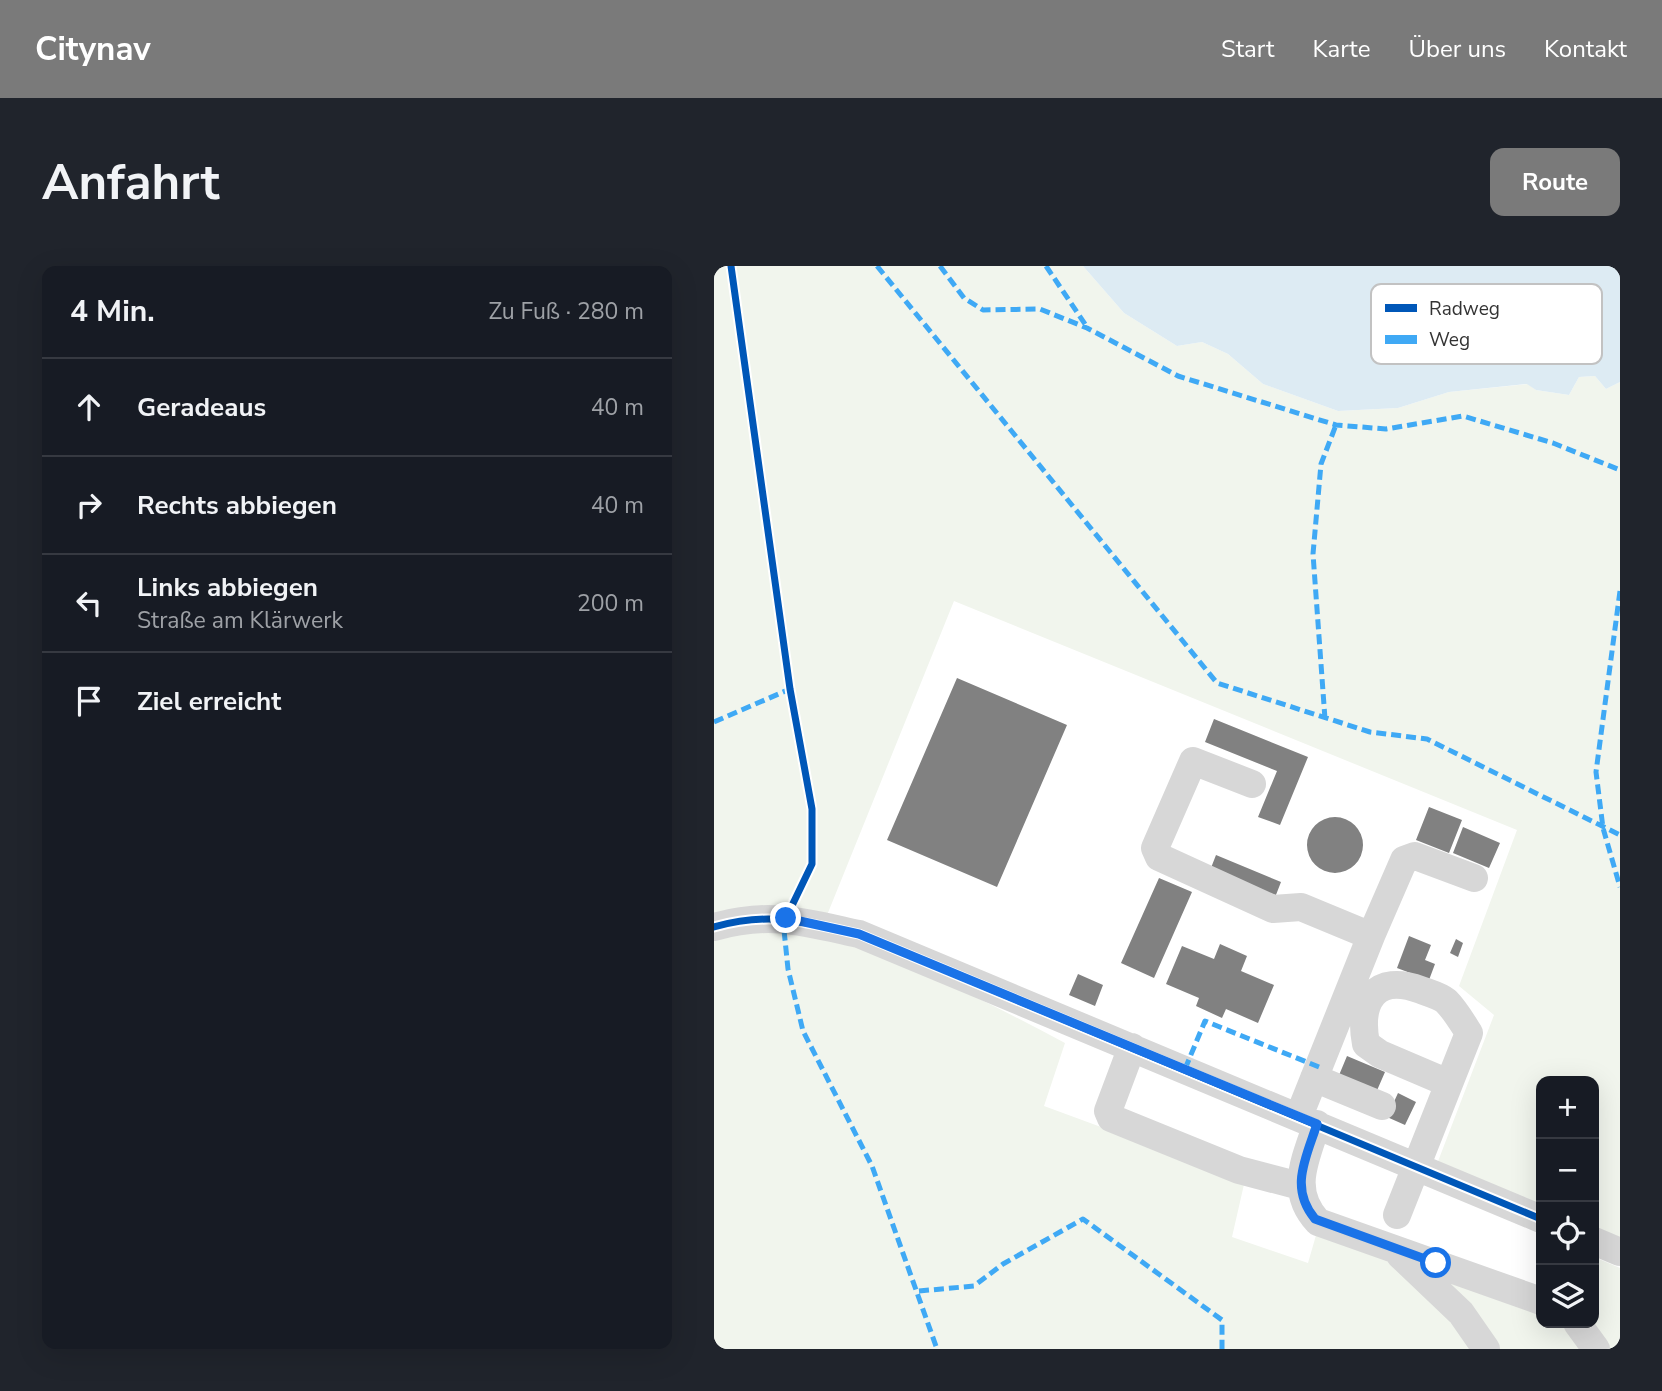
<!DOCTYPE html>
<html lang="de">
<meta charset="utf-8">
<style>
:root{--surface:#171b24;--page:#20242c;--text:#f1f3f6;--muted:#9ea1a6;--line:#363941;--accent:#7a7a7a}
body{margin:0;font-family:"Nunito Sans",sans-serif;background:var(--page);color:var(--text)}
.controls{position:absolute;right:21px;bottom:21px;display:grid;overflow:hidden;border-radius:14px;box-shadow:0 7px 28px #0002}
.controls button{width:63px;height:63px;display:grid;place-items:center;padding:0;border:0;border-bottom:2px solid var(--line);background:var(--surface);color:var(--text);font:35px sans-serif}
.stop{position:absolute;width:21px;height:21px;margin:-16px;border:5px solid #1a73e8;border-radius:50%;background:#fff}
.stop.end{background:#1a73e8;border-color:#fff;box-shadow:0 2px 7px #0008}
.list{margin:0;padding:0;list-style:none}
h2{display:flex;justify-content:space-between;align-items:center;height:91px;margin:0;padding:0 28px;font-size:30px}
h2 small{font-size:23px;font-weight:400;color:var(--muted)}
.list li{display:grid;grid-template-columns:46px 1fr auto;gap:21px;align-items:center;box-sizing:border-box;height:98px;padding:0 28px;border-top:2px solid var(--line)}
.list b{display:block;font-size:26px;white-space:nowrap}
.list p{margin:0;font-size:23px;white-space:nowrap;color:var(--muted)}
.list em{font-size:23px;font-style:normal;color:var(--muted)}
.icon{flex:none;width:38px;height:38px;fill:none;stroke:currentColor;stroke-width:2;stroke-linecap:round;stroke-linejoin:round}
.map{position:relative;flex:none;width:906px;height:1083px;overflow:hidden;border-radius:14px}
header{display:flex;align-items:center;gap:42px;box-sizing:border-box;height:98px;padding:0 35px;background:var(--accent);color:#fff}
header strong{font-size:33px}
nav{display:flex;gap:38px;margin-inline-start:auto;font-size:24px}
.intro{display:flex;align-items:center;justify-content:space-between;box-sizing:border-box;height:168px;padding:0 42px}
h1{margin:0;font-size:49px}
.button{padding:18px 32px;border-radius:14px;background:var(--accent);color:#fff;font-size:24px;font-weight:700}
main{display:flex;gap:42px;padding:0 42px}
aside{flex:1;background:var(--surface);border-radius:14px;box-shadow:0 7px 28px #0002}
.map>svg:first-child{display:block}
.green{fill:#f1f5ed}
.water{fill:#ddebf3}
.building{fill:#818181}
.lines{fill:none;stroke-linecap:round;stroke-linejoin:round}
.minor{stroke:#d7d7d7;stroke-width:28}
.quiet{stroke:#3fa9f5;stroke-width:5;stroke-dasharray:10 5;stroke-linecap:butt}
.cycleway-casing{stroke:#fff;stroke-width:11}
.cycleway{stroke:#0057b8;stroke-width:7}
.route{stroke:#1a73e8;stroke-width:9}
.key{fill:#fff;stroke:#c2c2c2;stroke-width:2}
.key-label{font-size:19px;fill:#333}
</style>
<header>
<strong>Citynav</strong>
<nav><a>Start</a><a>Karte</a><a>Über uns</a><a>Kontakt</a></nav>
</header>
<div class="intro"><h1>Anfahrt</h1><a class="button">Route</a></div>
<main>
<aside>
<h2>4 Min.<small>Zu Fuß · 280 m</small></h2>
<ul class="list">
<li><svg class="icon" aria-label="ahead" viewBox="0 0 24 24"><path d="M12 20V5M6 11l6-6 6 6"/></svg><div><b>Geradeaus</b></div><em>40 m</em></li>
<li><svg class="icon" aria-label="right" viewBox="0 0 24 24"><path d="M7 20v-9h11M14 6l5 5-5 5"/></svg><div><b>Rechts abbiegen</b></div><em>40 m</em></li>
<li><svg class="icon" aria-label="left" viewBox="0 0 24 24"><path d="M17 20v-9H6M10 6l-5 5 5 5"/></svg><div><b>Links abbiegen</b><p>Straße am Klärwerk</p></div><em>200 m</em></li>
<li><svg class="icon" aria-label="arrive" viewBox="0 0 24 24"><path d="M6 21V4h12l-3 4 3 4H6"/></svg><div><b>Ziel erreicht</b></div></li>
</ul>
</aside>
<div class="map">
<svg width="906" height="1083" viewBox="0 0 906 1083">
<rect width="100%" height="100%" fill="#fff"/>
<!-- green -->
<path class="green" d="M0 0H369L410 47 463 80 488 76 514 88 549 118 624 145 684 142 735 126 814 118 822 124 855 129 865 111 881 110 892 123 906 116V975L880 965V815H827V943L723 898 780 749 745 720 803 564 240 335 105 669C191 694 272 735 351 777L330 840 531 914 518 971 594 997 607 952 827 1031V1057H880V991L906 1002V1083H0Z"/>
<!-- water -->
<path class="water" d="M369 0H906V116L892 123 881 110 865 111 855 129 822 124 813 118 735 126 684 142 624 145 549 118 514 88 488 76 463 80 410 47Z"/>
<!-- building -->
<path class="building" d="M243 412 353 459 283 621 173 574Z
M500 453 594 491 566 559 544 551 563 505 491 476Z
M715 541 748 554 735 587 702 574Z
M593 579a28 28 0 1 1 56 0a28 28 0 1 1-56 0Z
M749 561 786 577 775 602 739 587Z
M502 589 567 616 560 634 495 607Z
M445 612 478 626 440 712 407 697Z
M695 670 717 679 711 694 721 698 715 714 683 702Z
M742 673 749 677 744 691 736 687Z
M506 678 533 690 527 705 560 719 544 757 512 743 508 752 482 740 485 732 452 718 468 680 500 693Z
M364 708 389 719 381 740 355 729Z
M633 790 671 806 661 829 623 814Z
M684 827 702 836 691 859 673 851Z"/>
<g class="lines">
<!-- minor -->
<path class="minor" d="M538 518 479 495 441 582 445 591 559 643 587 641 657 670 585 850
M0 661C56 645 90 656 145 668L827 953
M657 670 690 594 701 590 760 612
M418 781 394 845 397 852 525 904 586 920
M600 812 668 840
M603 858C591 894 575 925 604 956L827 1035
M683 949 755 767C748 756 741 744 732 735 726 730 715 727 707 724 661 707 644 735 652 778L666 788 734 817
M880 975 906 986
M686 989 747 1047 772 1083
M863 1057 882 1083"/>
<!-- quiet -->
<path class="quiet" d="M163 0 503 417 656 466 713 473 906 569
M226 0 250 32 269 44 326 43 373 62 464 110 622 159 672 163 749 150 839 177 906 204
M332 0 373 61
M906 325 882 506 889 562 906 621
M611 453 599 288 607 198 622 159
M0 456 76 423
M73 650 70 664 74 703 89 765 158 900 223 1083
M471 803 491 755 605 801
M205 1025 260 1020 289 998 369 953 508 1054V1083"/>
<!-- cycleway casing -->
<g class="cycleway-casing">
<path id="cycleway" d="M17 0 76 423 98 543V598L72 652
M0 661C56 645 90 656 145 668L827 953"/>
</g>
<!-- cycleway -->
<use href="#cycleway" class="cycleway"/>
</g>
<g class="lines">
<!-- route -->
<path class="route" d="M72 652 145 668 603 858C592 892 575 922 601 953L722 997"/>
</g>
<!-- legend -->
<rect x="657" y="18" width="231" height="80" rx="10" class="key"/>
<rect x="671" y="38" width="32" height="8" fill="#0057b8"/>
<rect x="671" y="69" width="32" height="9" fill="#3fa9f5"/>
<g class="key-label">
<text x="715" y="49">Radweg</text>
<text x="715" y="80">Weg</text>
</g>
</svg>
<div class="controls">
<button>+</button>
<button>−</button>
<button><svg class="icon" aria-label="locate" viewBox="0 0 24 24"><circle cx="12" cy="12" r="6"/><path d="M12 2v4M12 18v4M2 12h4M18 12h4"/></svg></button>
<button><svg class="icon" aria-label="layers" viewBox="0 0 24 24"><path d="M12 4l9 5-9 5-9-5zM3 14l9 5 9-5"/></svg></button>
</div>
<div class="stop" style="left:722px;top:997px"></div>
<div class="stop end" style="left:72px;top:652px"></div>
</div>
</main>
